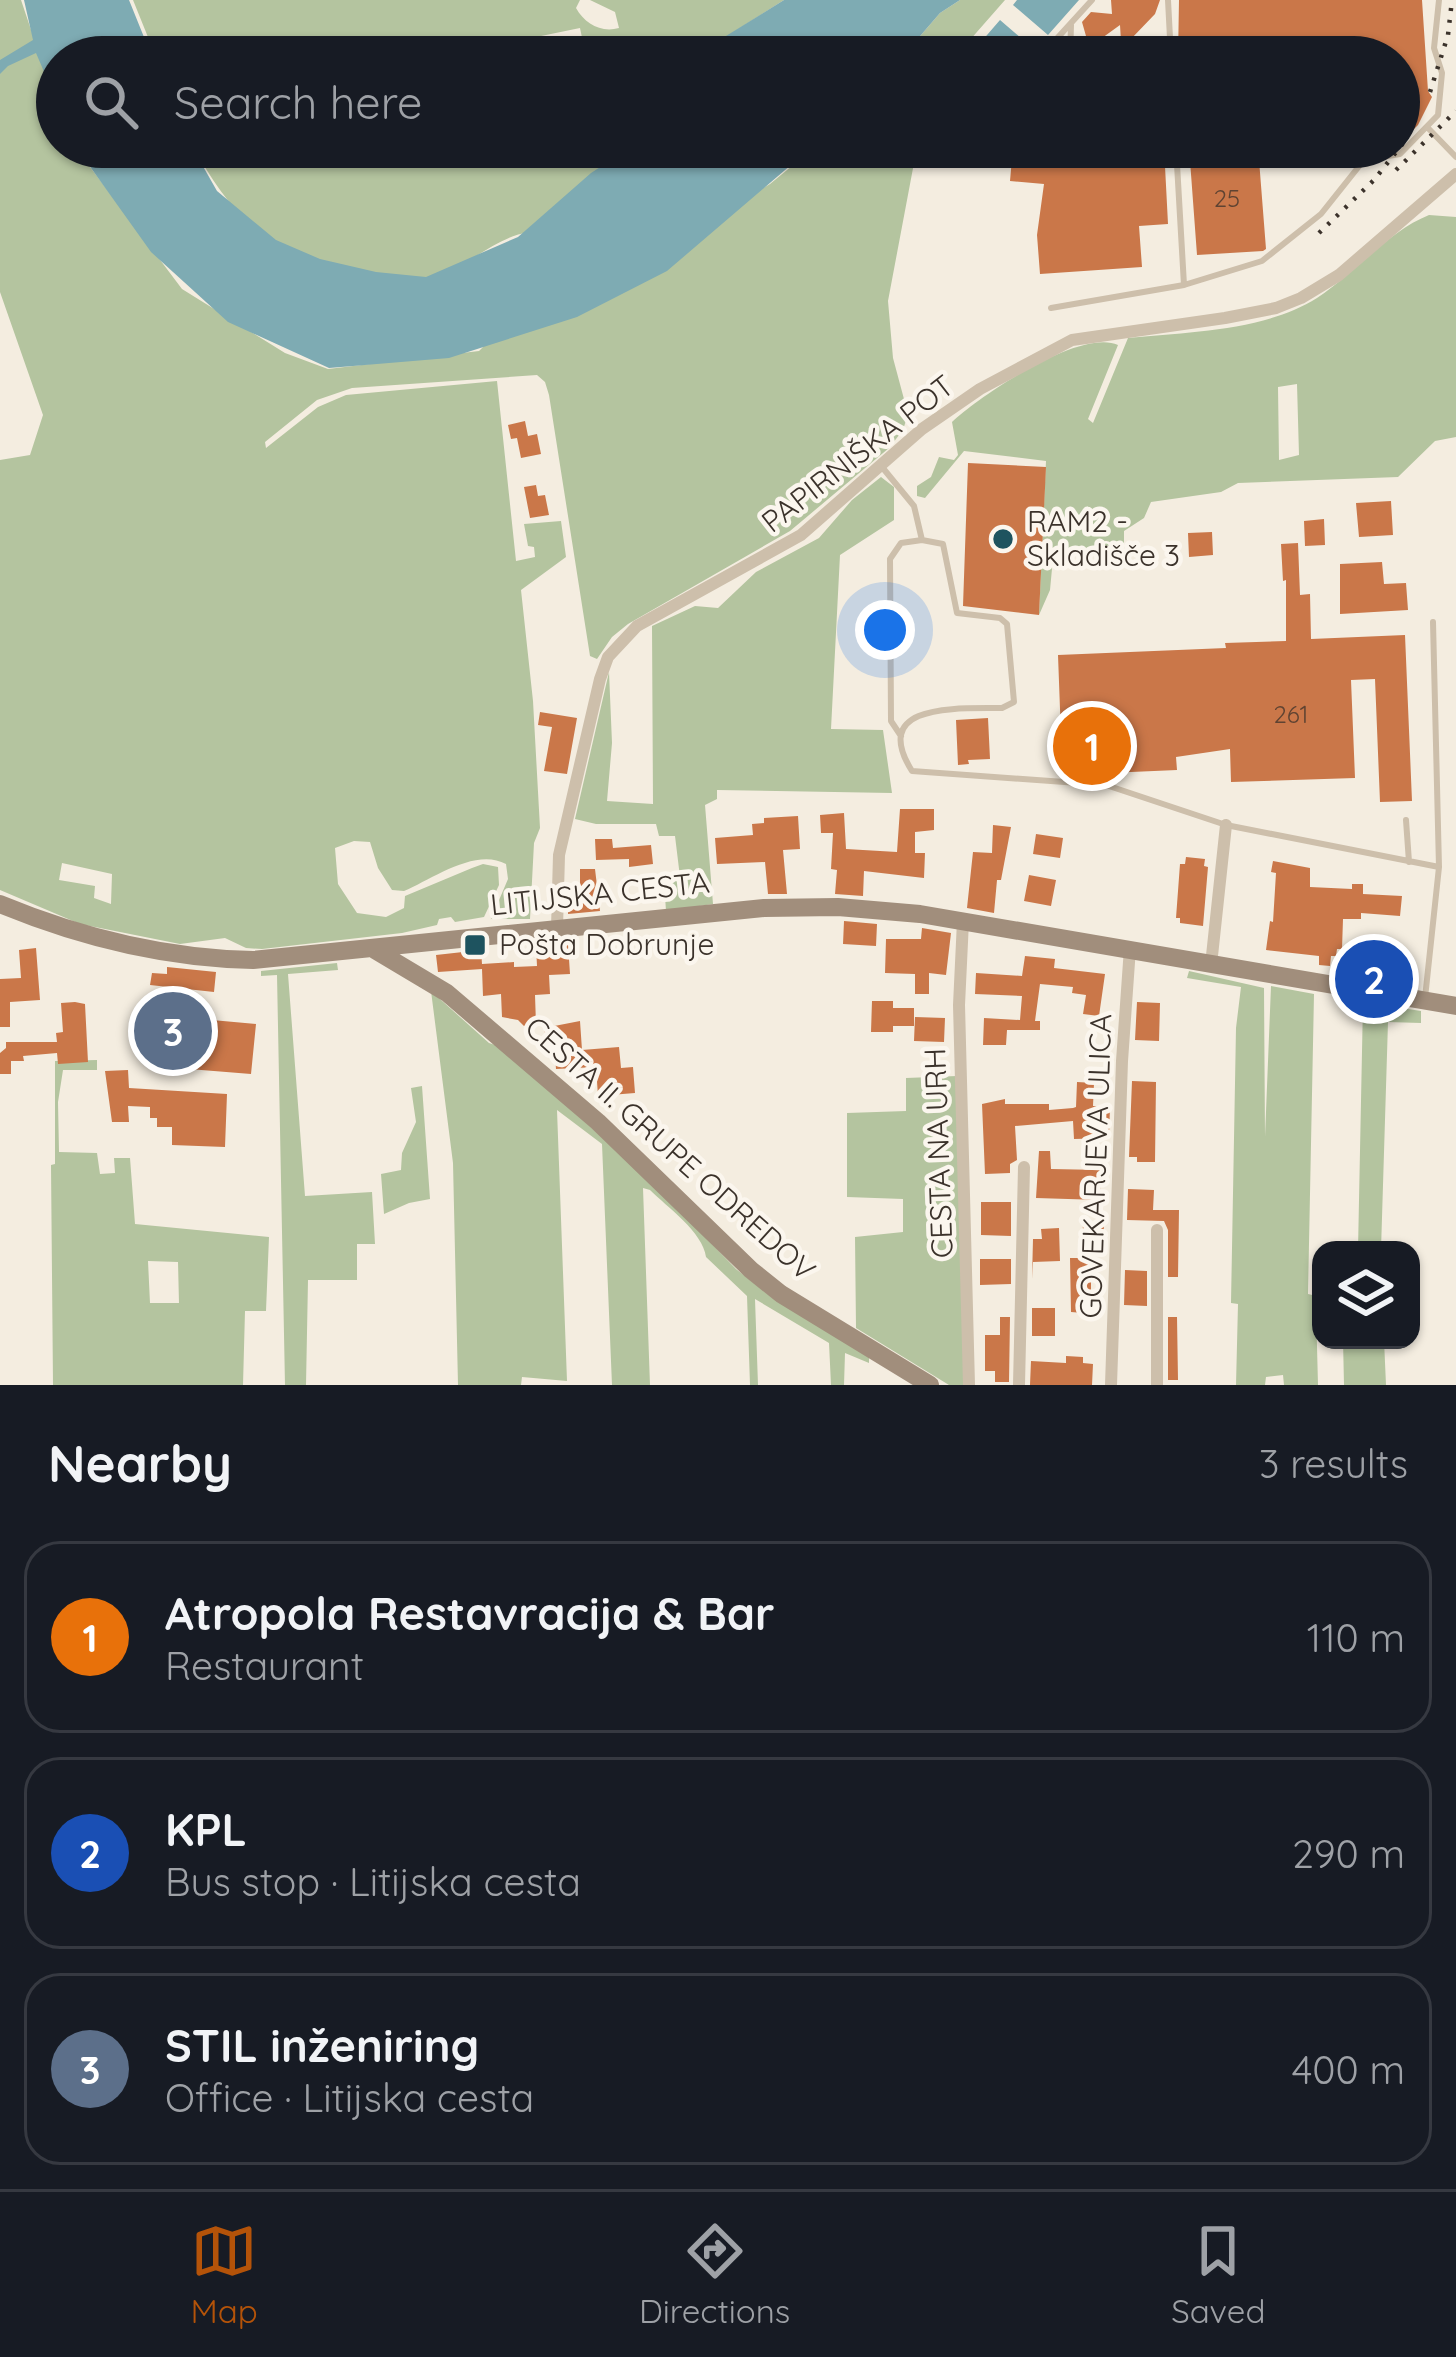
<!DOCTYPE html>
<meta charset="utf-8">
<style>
:root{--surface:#171b24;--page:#20242c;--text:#f1f3f6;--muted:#9ea1a6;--line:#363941;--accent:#b45309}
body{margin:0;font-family:Quicksand,sans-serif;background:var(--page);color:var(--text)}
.controls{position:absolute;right:36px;bottom:36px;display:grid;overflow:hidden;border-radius:24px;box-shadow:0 3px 9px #0004}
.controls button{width:108px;height:108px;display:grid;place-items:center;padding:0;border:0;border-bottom:3px solid var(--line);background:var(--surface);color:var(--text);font:60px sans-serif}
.you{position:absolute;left:885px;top:630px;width:42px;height:42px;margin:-30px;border:9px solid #fff;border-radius:50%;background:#1a73e8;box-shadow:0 0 0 18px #1a73e833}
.badge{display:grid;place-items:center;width:78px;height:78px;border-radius:50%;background:var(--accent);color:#fff;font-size:39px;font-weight:700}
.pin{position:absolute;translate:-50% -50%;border:6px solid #fff;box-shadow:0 3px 12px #0006}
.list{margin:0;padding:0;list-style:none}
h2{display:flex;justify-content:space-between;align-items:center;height:156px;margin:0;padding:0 48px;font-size:51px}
h2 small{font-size:39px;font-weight:400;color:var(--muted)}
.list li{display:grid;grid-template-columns:78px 1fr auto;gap:36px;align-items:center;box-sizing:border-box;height:192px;margin:0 24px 24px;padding:0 24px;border:3px solid var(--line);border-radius:36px}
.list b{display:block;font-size:45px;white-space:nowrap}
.list p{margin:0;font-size:39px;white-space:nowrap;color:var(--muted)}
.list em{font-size:39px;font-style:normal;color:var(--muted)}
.icon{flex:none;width:66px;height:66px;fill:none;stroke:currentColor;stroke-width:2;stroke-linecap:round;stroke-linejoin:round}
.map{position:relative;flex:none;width:1456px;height:1385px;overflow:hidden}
.search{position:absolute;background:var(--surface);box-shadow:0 3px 9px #0004;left:36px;right:36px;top:36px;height:132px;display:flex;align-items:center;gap:30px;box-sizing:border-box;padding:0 42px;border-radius:66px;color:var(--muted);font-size:45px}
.sheet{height:804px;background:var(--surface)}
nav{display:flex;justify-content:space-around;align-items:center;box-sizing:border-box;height:168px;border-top:3px solid var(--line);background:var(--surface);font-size:33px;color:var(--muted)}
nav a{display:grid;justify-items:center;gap:6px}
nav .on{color:var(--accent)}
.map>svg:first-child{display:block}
.green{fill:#b4c49f;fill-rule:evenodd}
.water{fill:#7eabb3}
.building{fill:#ca7749}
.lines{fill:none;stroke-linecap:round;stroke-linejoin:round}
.lane{stroke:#cdbfab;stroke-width:6}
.street{stroke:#cdbfab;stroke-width:12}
.secondary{stroke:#a18e7c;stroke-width:18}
.rail{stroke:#3b322b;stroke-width:4.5;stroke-dasharray:3 9;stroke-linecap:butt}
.poi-dot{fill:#1e535f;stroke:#fbf6ee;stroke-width:4.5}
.labels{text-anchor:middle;stroke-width:9;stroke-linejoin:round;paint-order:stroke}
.number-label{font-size:24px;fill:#5f4332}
.street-label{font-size:30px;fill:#3b322b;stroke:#fbf6ee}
.poi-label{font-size:30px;fill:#3b322b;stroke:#fbf6ee;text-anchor:start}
</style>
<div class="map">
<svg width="1456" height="1385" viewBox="0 0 1456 1385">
<rect width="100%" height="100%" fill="#f4ede0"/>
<!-- green -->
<path class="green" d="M0 0H21L57 107V147H75L182 289 285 353 328 369 479 351 491 339 737 204 770 184 815 147H917L888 301 893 358 908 414 903 430 889 448 790 531 628 624 612 637 597 659 590 656 549 395 545 382 537 375 352 388 317 400 265 442 266 448 318 407 346 395 497 381 516 561 535 557 534 547 528 546 524 524 561 521 566 557 521 590 533 701 540 828 534 843 530 919H491L508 879 506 864C476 847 432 879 404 891L392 890 378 868 370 842 354 841 335 848 338 884 357 913 386 917 404 908 405 896 472 868 483 864 498 867 499 885 484 917 455 922 451 917 439 919 437 925 402 933 262 949 246 948 225 938 180 944 80 924 0 890V460L30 455 43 415 0 292ZM62 863 112 874 111 904 94 898 95 886 59 880Z
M133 0H580L576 8C585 24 601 33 619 28L615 12 590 0H784L694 57H586L580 28 512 42 513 57H156Z
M960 0H1005L955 57H902L940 13Z
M194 147H632L529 232C494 238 470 265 438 276 392 291 300 262 262 234 233 212 210 179 194 147Z
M1429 215 1456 217V437L1435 441 1398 477 1238 483 1221 492 1151 502 1144 518 1124 531V556L1109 551 1096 555C1083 548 1064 547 1053 558L1050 590 1039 615 1046 461 964 451 925 498 917 496V486L931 477 939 457 954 460 958 455 952 422C981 395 1080 328 1118 345L1088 419 1093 423 1128 338C1188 332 1265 331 1317 298 1355 273 1387 232 1429 215ZM1297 384 1299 455 1279 460 1278 387Z
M881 477 894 487V520L840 555 831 729 883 730 892 793 717 790V799L705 805 713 904 666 911 664 881 680 877 675 836H659L656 824H596L575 819 609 672 612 743 607 801 653 804 652 626 695 606 718 608 756 572 819 538 852 500Z
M337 963 338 970 288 974 305 1196 372 1192 375 1244H357V1280H308L306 1385H285L277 975 261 976V971Z
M1189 971 1264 988 1265 1137 1271 986 1314 994 1308 1294 1321 1297V1308H1316L1318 1385H1284L1283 1375 1266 1377 1265 1385H1236L1238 1304 1231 1303 1236 1028 1241 987 1187 978Z
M431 991 489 1043 501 1047 646 1176 736 1269 773 1298 869 1357V1363L845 1353 844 1385H831L829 1343 755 1299 758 1385H750L747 1296 706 1257C703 1232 667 1207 650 1190L643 1188 650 1385H612L602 1144 557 1110 567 1381 522 1377 521 1385H458L453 1163Z
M1363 1002 1421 1011V1023L1388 1022 1381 1250H1358Z
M97 1060V1070H63L58 1102 59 1152 97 1153 100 1174 115 1173 114 1158H130L135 1224 269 1237 266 1311H245L243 1385H53L51 1165 55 1164V1061ZM148 1261 178 1262 179 1303H150Z
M957 1076 967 1385H949L856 1328 855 1237 903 1232V1199L847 1197V1113L906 1111V1078Z
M422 1086 430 1199 409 1203 384 1214 381 1174 401 1170 402 1153 416 1122 411 1088Z
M1343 1340H1384L1386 1385H1344Z"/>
<!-- water -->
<path class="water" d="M24 0H129L152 57H57V102L36 53 8 66 0 74V60L33 40Z
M784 0H960L940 13 902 57H692Z
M1017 0H1079L1048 35 1013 5Z
M1000 20 1035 50 1029 57H968Z
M76 147H192L217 191 276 240 320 259 376 272 426 277 518 237 591 173 631 147H812L667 271 577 317 449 358 329 368 228 322 151 252Z"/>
<!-- building -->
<path class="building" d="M1111 0H1160L1155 14 1130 40 1162 38 1163 57H1122L1120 25 1102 38 1086 36 1082 22 1091 12 1112 14Z
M1179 0H1422L1428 91 1432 97 1418 125 1402 141 1399 140V57H1178Z
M1013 147H1164L1168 224 1139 226 1142 267 1040 274 1037 235 1044 184 1010 181Z
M1189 147H1258L1266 249 1263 251 1197 255Z
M525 421 528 436 537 434 541 454 521 458 517 438 511 439 508 425Z
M968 463 1046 467 1039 615 963 606Z
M536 485 538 496 545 495 549 515 530 518 524 487Z
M1391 501 1393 535 1359 537 1356 503Z
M1324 519 1325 545 1305 546 1304 521Z
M1212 532 1213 555 1189 557 1188 533Z
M1298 543 1300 595 1310 594 1311 639 1405 635 1412 801 1380 802 1375 679 1351 680 1355 778 1231 782 1230 749 1176 757 1177 770 1085 774 1083 735 1061 736 1058 655 1226 648 1225 643 1286 641V580L1283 581 1281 544Z
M1382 562 1384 584 1406 583 1408 610 1340 614V564Z
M540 712 577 718 567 774 544 771 552 727 538 725Z
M988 718 990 759 968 760 969 764 958 765 956 720Z
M900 809H934V830L915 832V853H925L924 878 864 871 863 896 835 894 837 870 831 869 833 833H821L820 815 844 813 846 849 897 852Z
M798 816 800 849 783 850 787 894H768L765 862 717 864 715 838 753 835 752 824 764 823V818Z
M993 825 1011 827 1001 880H997L994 913 967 908 973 852 992 853Z
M1036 834 1063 838 1060 858 1033 854Z
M595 839H612L613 848 651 845 653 864 629 867V859L596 860Z
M1186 857 1205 859 1204 866 1208 867 1203 926 1180 923V918H1176L1180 864H1185Z
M1273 861 1310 868V887L1352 889V884H1363V894L1402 896 1400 916 1361 913V919H1343L1342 949H1337L1336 956H1331L1330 966 1319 965V956L1266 950 1270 921 1273 922 1276 873 1271 872Z
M580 869H595L600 911 568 914V892L580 891Z
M1029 875 1056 880 1051 906 1024 901Z
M844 921 877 924 876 946 843 944Z
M922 928 951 933 946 975 929 973V994H915V974L885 973 886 939H921Z
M568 944 570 974 549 975 550 994 535 995 536 1024 524 1026 518 1020 502 1017 501 994 483 996 482 969 438 972 436 955 481 950 482 964 514 962V967L537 966 536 946Z
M36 948 40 1000 10 1002V1027H0V979L21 978 19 950Z
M1373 948 1401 950 1399 971 1372 969Z
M1025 956 1055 959 1054 968 1105 974 1099 1016 1083 1014 1086 995 1072 993 1073 987 1040 984 1035 1021H1040V1030H1007L1006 1045H983L984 1018 1020 1020 1022 996 975 994 976 973 1022 976Z
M167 967 216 972 214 992 150 985 152 973 167 974Z
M872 1001H893V1008H914V1026H893V1032H871Z
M75 1002 85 1004 88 1062 58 1064 57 1053 23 1056 24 1061H11V1074H0V1053L6 1048V1042H57L56 1033 63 1032 61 1003Z
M1137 1002 1160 1003 1159 1041 1135 1040Z
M140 1005 213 1010 212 1020 256 1024 251 1074 189 1069 190 1055 136 1050Z
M915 1017 945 1018 944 1042 914 1041Z
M580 1021 582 1050 619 1047 621 1068 633 1067 635 1093 598 1096 596 1067 556 1069 554 1042 547 1043 544 1028Z
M128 1070 129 1088 227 1094 225 1147 172 1145V1127H157V1118H150V1107L128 1106 129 1122H112L105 1071Z
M1132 1081 1156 1082 1155 1162H1137V1157H1129Z
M1077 1082 1094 1083 1093 1106H1110L1109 1138 1074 1139 1073 1121 1015 1126 1017 1160 1010 1164V1173L985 1174 982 1104 1005 1099V1104H1049V1110L1073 1108 1076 1107Z
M1039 1151H1050L1051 1169 1101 1170 1100 1200 1036 1198Z
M1128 1189 1154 1190 1153 1210H1179L1178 1277H1168V1230L1164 1221 1127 1220Z
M981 1202H1011V1236L981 1235Z
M1083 1223H1104L1103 1249H1082Z
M1059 1228 1060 1261 1033 1262 1032 1279 1033 1239H1042L1041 1229Z
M1070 1258H1091V1290H1083V1313L1071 1312Z
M980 1259H1011V1284L980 1285Z
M1125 1270 1147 1271V1306L1124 1305Z
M1032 1308H1055V1336H1032Z
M1000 1317H1010L1009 1382H995V1371H985V1335H1000Z
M1168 1317H1177L1178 1380H1168Z
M1066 1356 1083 1357V1363L1093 1364 1092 1385H1030L1031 1361 1066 1363Z"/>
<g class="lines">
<!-- lane -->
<path class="lane" d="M1168 0 1171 57
M1040 57 1092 0
M1070 57 1071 25
M1428 128 1456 157
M1176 147 1184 285
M1051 308 1184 285 1262 261 1321 214 1364 160 1400 154 1438 115 1442 73 1434 48 1439 0
M882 467 914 506 922 540
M901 736 891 721 890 559 901 543 922 540 943 544 957 613 1000 618 1007 624 1014 702 1002 708C962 709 868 701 912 771L1106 785 1226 825 1439 867
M1406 820 1409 862
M1425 998 1439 867 1433 622"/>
<!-- street -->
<path class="street" d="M963 921 959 1005 969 1385
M557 928 559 855 600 679 608 657 637 626 801 535 922 429 980 389 1072 340 1225 318 1276 308 1301 298 1339 275 1456 174
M1211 965 1226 825
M1019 1385 1024 1167
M1111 1385 1122 1061 1130 948
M1157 1385V1230"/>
<!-- secondary -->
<path class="secondary" d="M0 904C82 938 164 958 253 960L764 908 838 907 920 914 1456 1006
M375 950 447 993 598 1122 751 1270 781 1294 930 1385"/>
<!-- rail -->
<path class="rail" d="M1430 92 1448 35 1452 0
M1396 170 1456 111
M1319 233 1374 180 1404 142"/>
</g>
<!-- markers -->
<g class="poi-dot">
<circle cx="1003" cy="539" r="12"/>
<rect x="463" y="933" width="24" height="24" rx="6"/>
</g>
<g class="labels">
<!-- number labels -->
<g class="number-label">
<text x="1227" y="207">25</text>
<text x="1291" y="723">261</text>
</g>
<!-- street labels -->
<g class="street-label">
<text transform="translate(858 454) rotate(-38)" y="10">PAPIRNIŠKA POT</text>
<text transform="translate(600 894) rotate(-6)" y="10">LITIJSKA CESTA</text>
<text transform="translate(670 1149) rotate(42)" y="10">CESTA II. GRUPE ODREDOV</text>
<text transform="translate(939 1153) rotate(-92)" y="10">CESTA NA URH</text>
<text transform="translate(1096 1166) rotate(-88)" y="10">GOVEKARJEVA ULICA</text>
</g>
<!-- poi labels -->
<g class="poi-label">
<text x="1027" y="532">RAM2 -<tspan x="1027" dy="34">Skladišče 3</tspan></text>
<text x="499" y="955">Pošta Dobrunje</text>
</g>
</g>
</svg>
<div class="controls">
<button><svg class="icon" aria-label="layers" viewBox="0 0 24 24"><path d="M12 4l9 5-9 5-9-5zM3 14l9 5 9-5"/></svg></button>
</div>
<div class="you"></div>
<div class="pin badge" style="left:1092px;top:746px;background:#e8710a">1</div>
<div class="pin badge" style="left:1374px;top:979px;background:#1a4fb4">2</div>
<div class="pin badge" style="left:173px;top:1031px;background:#5c6f8a">3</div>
<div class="search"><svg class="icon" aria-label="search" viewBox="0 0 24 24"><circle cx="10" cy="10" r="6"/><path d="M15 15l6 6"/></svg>Search here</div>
</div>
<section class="sheet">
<h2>Nearby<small>3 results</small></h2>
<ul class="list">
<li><span class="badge" style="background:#e8710a">1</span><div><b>Atropola Restavracija &amp; Bar</b><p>Restaurant</p></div><em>110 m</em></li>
<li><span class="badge" style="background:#1a4fb4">2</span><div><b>KPL</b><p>Bus stop · Litijska cesta</p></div><em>290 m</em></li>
<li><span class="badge" style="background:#5c6f8a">3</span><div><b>STIL inženiring</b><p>Office · Litijska cesta</p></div><em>400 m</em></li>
</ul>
</section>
<nav>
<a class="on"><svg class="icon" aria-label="map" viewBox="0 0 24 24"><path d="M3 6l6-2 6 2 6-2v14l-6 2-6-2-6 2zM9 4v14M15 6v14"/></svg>Map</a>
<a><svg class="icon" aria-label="directions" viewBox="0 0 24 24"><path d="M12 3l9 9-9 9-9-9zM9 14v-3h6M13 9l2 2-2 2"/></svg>Directions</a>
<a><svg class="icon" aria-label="saved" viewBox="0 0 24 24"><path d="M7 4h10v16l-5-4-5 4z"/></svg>Saved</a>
</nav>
